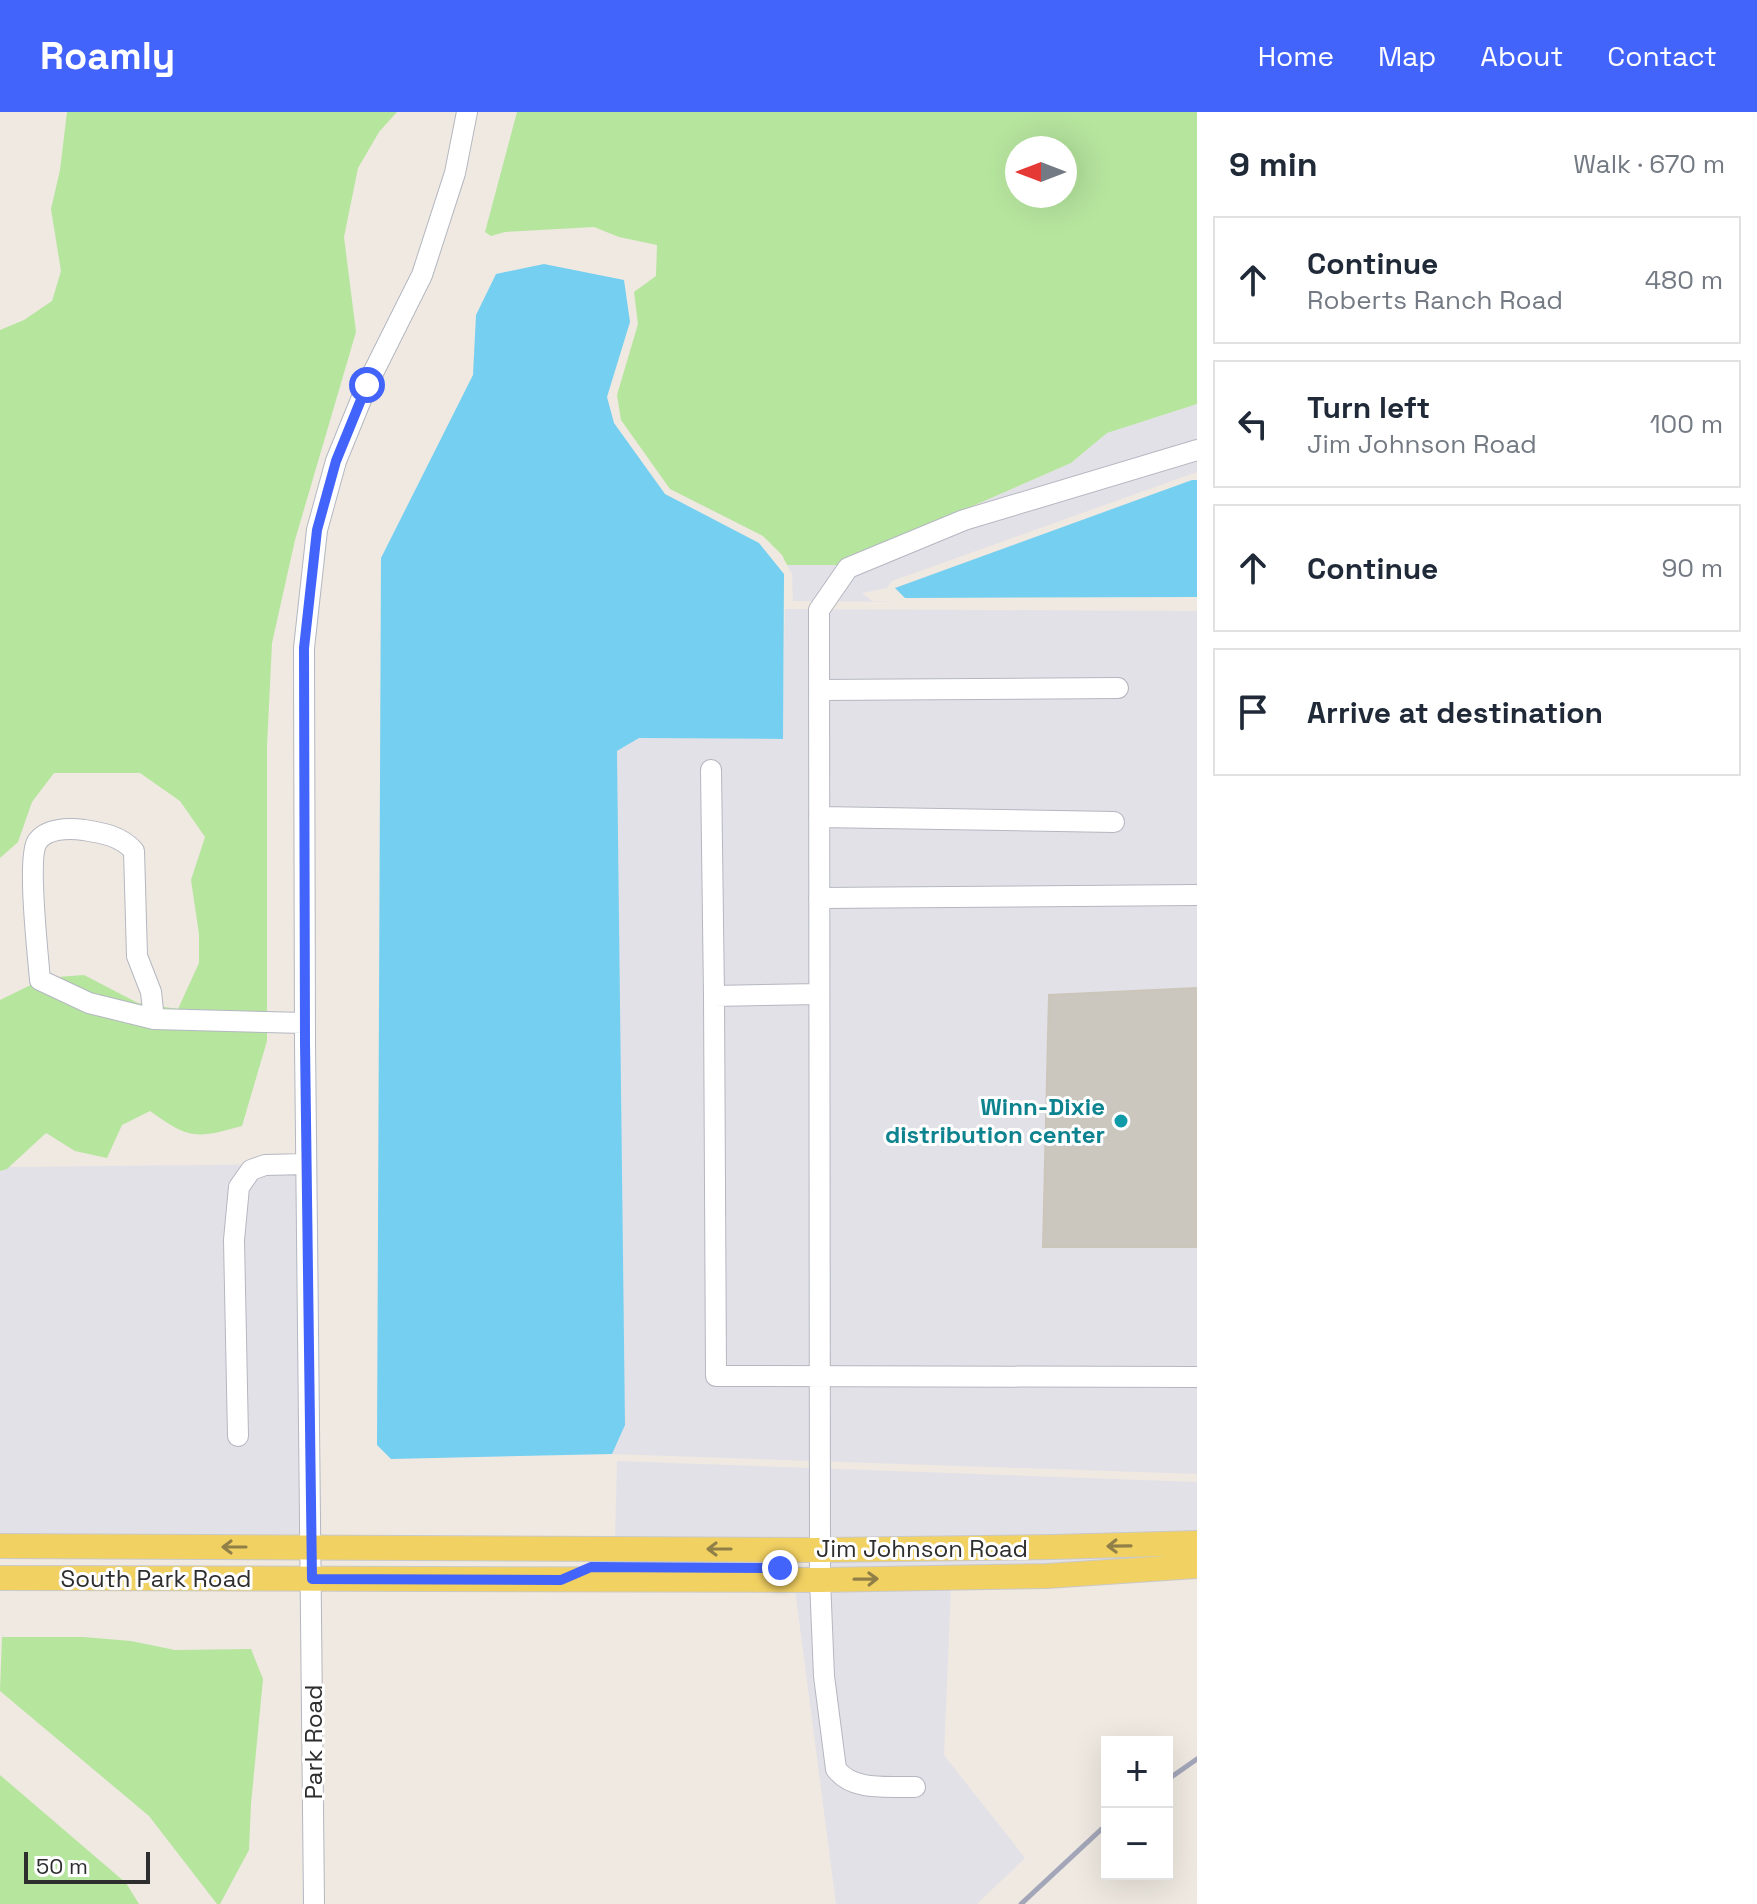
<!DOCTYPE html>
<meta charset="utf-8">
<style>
:root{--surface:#fff;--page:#f6f6f7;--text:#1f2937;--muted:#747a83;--line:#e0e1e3;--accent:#4264fb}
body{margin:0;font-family:"Space Grotesk",sans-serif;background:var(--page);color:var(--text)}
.controls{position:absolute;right:24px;bottom:24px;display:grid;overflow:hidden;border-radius:0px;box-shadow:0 8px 32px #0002}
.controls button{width:72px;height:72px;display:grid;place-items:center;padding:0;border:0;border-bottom:2px solid var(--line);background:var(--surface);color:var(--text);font:40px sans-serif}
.compass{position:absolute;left:1005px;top:24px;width:72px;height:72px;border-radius:50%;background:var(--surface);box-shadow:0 8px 32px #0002;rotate:270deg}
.scale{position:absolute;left:24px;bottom:20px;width:126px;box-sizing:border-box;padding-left:8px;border:4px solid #2e2e2e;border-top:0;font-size:22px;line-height:28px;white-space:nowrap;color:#2e2e2e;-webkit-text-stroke:6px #fff;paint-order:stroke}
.stop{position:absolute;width:24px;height:24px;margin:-18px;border:6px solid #4264fb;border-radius:50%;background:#fff}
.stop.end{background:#4264fb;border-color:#fff;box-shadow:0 2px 8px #0008}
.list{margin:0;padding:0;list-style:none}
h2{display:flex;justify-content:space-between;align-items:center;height:104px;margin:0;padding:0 32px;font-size:34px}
h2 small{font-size:26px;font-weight:400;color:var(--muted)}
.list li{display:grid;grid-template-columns:52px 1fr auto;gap:24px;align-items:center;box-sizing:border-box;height:128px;margin:0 16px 16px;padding:0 16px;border:2px solid var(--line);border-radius:0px}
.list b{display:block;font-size:30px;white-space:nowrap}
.list p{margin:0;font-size:26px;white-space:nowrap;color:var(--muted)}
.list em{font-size:26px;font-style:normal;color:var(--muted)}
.icon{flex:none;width:44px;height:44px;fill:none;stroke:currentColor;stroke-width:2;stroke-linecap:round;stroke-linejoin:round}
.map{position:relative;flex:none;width:1197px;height:1792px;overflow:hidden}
header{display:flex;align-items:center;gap:48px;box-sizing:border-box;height:112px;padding:0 40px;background:var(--accent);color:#fff}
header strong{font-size:38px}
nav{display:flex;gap:44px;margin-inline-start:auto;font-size:28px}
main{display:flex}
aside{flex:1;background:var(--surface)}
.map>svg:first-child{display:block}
.industrial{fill:#e3e1e8}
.green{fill:#b6e59e;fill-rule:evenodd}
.water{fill:#75cff0}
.building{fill:#cbc7bf;stroke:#cbc5ba;stroke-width:2}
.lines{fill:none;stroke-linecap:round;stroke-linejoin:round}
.minor-casing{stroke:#b4b7c1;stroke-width:22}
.major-casing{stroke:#c9c9c9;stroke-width:26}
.minor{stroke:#fff;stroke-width:20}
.major{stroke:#f2d163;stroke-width:24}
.rail{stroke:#a3a6b8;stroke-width:5}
.oneway{stroke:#908048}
.route{stroke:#4264fb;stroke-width:10}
.culture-dot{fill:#0f9aa8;stroke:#fff;stroke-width:3}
.labels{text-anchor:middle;stroke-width:6;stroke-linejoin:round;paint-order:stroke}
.culture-label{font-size:24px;font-weight:bold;fill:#0d838f;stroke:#fff;text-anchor:end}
.street-label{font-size:24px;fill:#2e2e2e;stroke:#fff}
</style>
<header>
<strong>Roamly</strong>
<nav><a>Home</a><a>Map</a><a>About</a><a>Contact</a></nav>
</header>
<main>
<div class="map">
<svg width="1197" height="1792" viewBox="0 0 1197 1792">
<rect width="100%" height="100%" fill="#efe9e1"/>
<!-- industrial -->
<path class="industrial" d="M1197 292V360L892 469 887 476 862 481 872 489 898 490 793 489 792 462 787 453H839L1071 351 1107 321Z
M785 497 1197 499V1362L612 1342 617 639 639 626 782 627Z
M297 1052 302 1427 0 1425V1059L9 1055Z
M617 1349 1197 1370V1422L615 1428Z
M1170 1441 1197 1445 1047 1455 793 1460 822 1446Z
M951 1474 944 1643 1025 1746 977 1792H836L795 1477Z"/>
<!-- green -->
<path class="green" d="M67 0H397L379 20 358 56 344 125 356 220 295 428 272 531 267 634V929L242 1014C195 1027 189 1027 150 999L122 1013 107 1046 75 1039 46 1021 7 1057 0 1059V888L45 866 84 863 138 891 178 897 199 851V822L191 768 205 725 180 689 140 661H54L32 690 18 730 0 746V218L24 208 52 189 61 159 51 97 60 58Z
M517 0H1197V292L1107 321 1071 351 838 453H787L782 443 763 424 670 377 621 308 617 283 638 212 634 180 656 164 657 133 619 125 594 115 505 120 491 124 485 120ZM1017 36H1065V84H1017Z
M2 1525H83L131 1529 175 1538 251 1537 263 1567 251 1692 249 1738 220 1792H217L149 1704 0 1579Z
M0 1663 126 1771 139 1792H0Z"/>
<!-- water -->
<path class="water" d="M544 152 624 168 630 210 607 285 614 311 665 382 759 431 784 462 783 627 639 626 617 639 625 1313 612 1342 391 1347 377 1333 381 446 473 263 476 203 496 162Z
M1192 368H1197V485L905 486 895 476Z"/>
<!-- building -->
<path class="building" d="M1197 876V1135H1043L1049 883Z"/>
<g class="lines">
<!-- minor casing -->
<g class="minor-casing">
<path id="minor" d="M819 578 1118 576
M711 658 714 884
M819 705 1114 710
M819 786 1197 783
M819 882 714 884 716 1264 1197 1265
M154 907 89 891 40 868C38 843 27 747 37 730 46 716 69 716 84 718 103 721 121 724 134 739L137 844 151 880 154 907 305 911
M238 1324 234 1128 239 1075 251 1058 265 1053 306 1052
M915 1675C889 1674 853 1680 836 1657L824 1564 820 1468 819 498 848 456 964 408 1197 338
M314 1792 305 931 304 536 317 418 336 349 367 273 422 163 455 61 467 0"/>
</g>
<!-- major casing -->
<g class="major-casing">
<path id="major" d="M0 1434 820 1438 1053 1435 1197 1431
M0 1466 820 1468 1047 1464 1197 1454"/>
</g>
<!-- minor -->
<use href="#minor" class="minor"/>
<!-- major -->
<use href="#major" class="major"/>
<!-- rail -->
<path class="rail" d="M1167 1668 1197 1647
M1021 1792 1107 1712"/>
</g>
<!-- one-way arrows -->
<defs><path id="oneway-shaft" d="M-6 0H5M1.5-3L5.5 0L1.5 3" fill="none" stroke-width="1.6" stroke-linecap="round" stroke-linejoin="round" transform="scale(2)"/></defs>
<g class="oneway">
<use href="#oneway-shaft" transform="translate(1119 1434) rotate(179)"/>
<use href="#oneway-shaft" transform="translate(234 1435) rotate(-180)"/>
<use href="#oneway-shaft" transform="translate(719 1437) rotate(-180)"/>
<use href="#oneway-shaft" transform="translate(866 1467) rotate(-1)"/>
</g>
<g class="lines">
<!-- route -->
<path class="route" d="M367 273 336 349 317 418 304 536 305 931 312 1467 561 1468 591 1455 780 1456"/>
</g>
<!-- markers -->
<circle class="culture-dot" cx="1121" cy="1009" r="8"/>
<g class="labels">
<!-- culture labels -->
<g class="culture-label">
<text x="1105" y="1003">Winn-Dixie<tspan x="1105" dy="28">distribution center</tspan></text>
</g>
<!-- street labels -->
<g class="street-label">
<text x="922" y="1445">Jim Johnson Road</text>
<text x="156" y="1475">South Park Road</text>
<text transform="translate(314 1630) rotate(-90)" y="8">Park Road</text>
</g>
</g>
</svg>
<div class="controls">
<button>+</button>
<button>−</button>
</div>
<svg class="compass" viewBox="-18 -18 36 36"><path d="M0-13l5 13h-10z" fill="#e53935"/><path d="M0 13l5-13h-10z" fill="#747a83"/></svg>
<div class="scale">50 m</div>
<div class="stop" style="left:367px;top:273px"></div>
<div class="stop end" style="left:780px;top:1456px"></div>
</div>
<aside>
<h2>9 min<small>Walk · 670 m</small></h2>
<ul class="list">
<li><svg class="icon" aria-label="ahead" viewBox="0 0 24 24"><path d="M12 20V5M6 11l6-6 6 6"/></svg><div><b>Continue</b><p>Roberts Ranch Road</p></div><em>480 m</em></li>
<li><svg class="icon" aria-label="left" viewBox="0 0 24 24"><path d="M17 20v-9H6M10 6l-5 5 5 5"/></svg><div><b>Turn left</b><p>Jim Johnson Road</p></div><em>100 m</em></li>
<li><svg class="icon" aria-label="ahead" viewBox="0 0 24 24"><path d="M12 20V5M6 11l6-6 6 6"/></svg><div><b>Continue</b></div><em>90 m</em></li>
<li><svg class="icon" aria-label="arrive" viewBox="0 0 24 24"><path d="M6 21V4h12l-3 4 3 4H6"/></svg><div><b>Arrive at destination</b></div></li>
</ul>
</aside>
</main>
